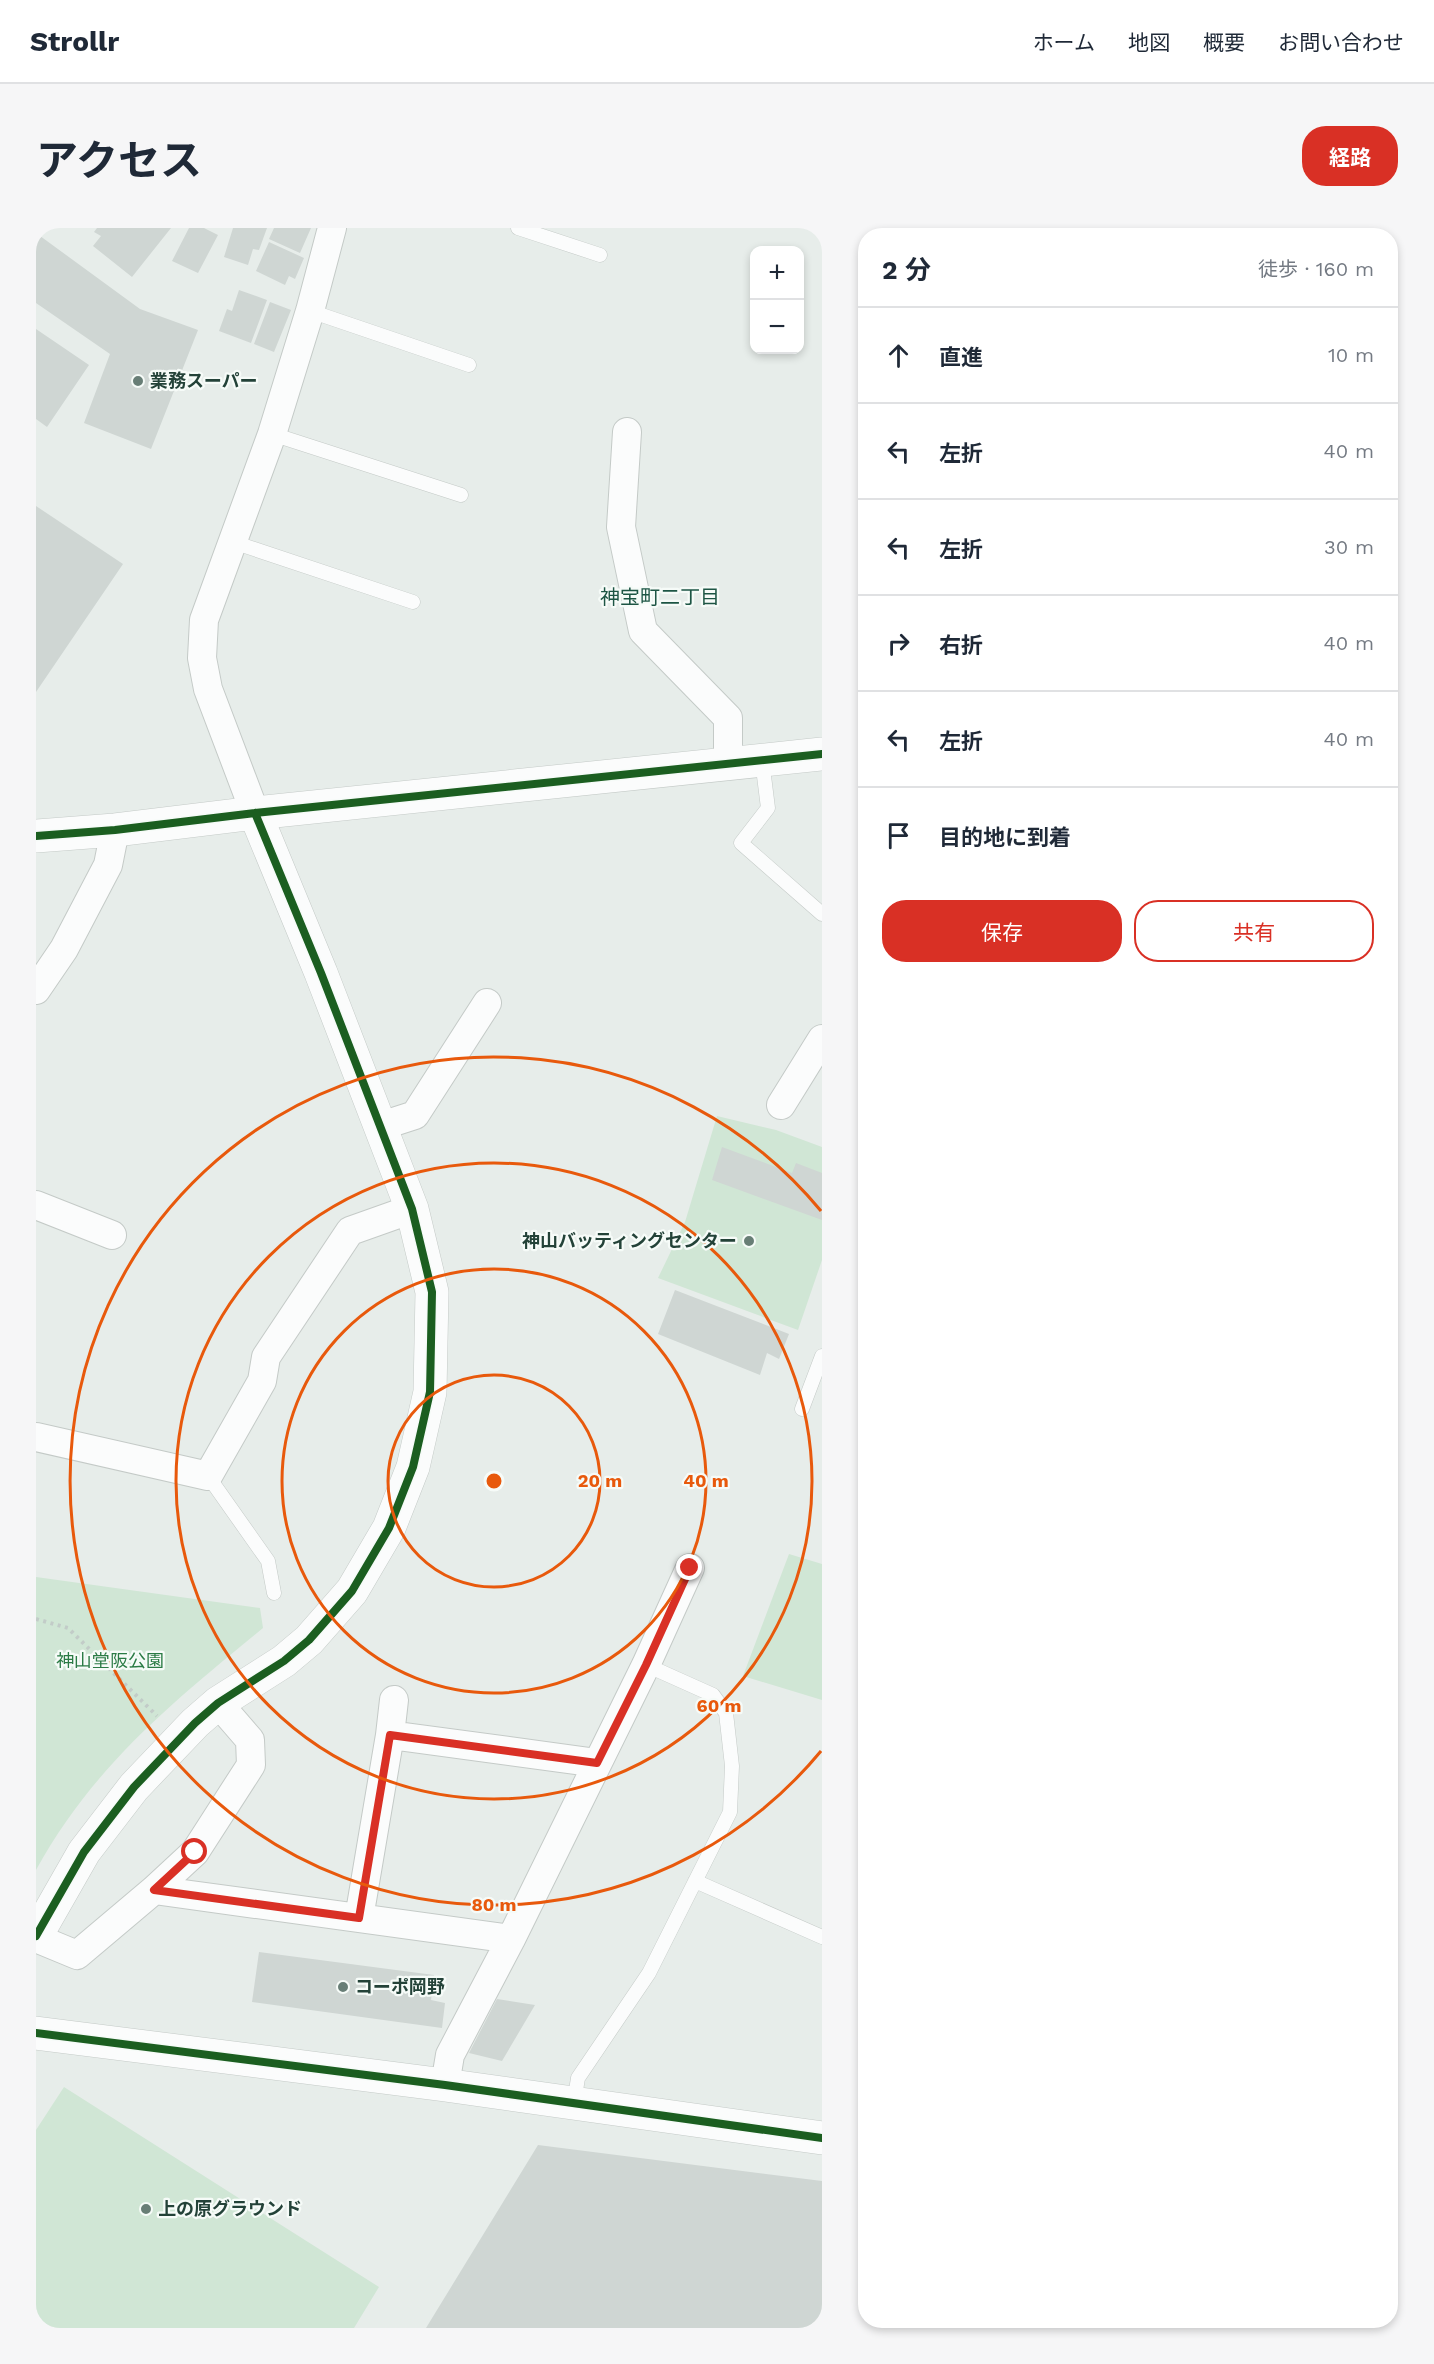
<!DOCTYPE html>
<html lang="ja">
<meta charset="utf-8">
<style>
:root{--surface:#fff;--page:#f6f6f7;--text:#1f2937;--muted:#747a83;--line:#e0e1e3;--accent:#d93025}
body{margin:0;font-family:"Work Sans","Noto Sans JP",sans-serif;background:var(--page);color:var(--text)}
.controls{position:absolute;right:18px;top:18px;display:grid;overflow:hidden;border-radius:12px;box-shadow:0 3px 9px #0003}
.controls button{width:54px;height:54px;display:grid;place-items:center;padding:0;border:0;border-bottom:2px solid var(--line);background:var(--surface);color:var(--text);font:30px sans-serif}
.stop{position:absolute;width:18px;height:18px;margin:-14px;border:4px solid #d93025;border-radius:50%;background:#fff}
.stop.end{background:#d93025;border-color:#fff;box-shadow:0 2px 6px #0008}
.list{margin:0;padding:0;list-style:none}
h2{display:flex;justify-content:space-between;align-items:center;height:78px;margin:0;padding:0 24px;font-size:26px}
h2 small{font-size:20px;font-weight:400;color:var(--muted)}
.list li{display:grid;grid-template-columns:39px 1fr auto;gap:18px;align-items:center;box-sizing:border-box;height:96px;padding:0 24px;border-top:2px solid var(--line)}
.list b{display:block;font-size:22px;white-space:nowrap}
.list em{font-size:20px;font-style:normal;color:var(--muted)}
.actions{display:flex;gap:12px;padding:18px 24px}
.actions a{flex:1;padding:14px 0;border:2px solid var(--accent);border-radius:24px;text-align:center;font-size:21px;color:var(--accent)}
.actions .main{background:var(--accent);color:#fff}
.icon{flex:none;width:33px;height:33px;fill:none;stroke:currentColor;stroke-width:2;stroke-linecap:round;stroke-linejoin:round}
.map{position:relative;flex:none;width:786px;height:2100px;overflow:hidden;border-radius:24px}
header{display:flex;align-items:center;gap:36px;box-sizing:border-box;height:84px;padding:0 30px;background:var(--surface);border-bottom:2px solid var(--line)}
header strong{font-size:28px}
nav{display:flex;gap:33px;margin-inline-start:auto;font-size:21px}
.intro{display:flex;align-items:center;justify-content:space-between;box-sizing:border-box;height:144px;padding:0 36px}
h1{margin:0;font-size:42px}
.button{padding:15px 27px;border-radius:24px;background:var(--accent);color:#fff;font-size:21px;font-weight:700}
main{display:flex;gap:36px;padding:0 36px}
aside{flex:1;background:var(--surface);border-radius:24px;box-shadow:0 3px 9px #0003}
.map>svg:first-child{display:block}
.green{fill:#d0e6d5}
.building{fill:#cfd6d3}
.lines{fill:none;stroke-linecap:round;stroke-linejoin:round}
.service-casing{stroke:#c4cac7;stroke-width:15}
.minor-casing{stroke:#c4cac7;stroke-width:30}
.tertiary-casing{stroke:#c4cac7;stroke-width:34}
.path{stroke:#c2ccc8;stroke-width:4;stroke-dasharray:3 4.5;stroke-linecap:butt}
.service{stroke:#fbfcfc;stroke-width:14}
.minor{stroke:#fbfcfc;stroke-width:28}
.tertiary{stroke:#fbfcfc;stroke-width:33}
.cycleway-casing{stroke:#f6fbf8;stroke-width:11}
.cycleway{stroke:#1b5e20;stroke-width:8}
.route{stroke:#d93025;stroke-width:8}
.ring{fill:none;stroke:#e8590c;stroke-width:3}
.poi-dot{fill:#687e76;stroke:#f6fbf8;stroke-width:2}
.labels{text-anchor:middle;stroke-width:4.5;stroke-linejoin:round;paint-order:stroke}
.poi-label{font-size:18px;font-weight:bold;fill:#234238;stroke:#f6fbf8;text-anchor:start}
.park-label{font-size:18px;fill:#2b7b45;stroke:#f6fbf8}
.neighbourhood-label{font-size:20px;fill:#1d5544;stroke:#f6fbf8}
.centre{fill:#e8590c;stroke:#f6fbf8;stroke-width:3}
.ring-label{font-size:18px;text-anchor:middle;font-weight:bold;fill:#e8590c;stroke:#f6fbf8;stroke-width:4.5;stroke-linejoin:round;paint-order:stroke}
</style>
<header>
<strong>Strollr</strong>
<nav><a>ホーム</a><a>地図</a><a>概要</a><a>お問い合わせ</a></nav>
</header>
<div class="intro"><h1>アクセス</h1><a class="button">経路</a></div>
<main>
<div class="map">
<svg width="786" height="2100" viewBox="0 0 786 2100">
<rect width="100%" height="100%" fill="#e7edea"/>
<!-- green -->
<path class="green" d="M681 888 740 902 786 919V1032L762 1102 622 1050 649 994Z
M753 1326 786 1336V1472L707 1448Z
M0 1349 224 1380 227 1400C136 1475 58 1537 0 1642Z
M28 1859 343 2059 318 2100H0V1902Z"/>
<!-- building -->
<path class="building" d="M61 0H135L96 49 57 18 65 8 58 4Z
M153 0H168L182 7 162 45 136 33Z
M197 0H231L223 22 217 21 212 37 188 29Z
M238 0H275L264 25 233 11Z
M0 5 104 81 162 102 115 221 48 195 74 126 0 75Z
M233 14 268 30 259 51 253 48 249 57 220 43Z
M203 62 231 72 215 115 183 103 191 81 196 83Z
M234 74 255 82 238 124 218 116Z
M0 101 53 137 11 199 0 191Z
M0 278 87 336 0 464Z
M686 919 756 945 760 935 786 945V992L676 952Z
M639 1062 753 1106 743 1131 731 1125 724 1147 622 1106Z
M223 1724 398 1747 395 1772 409 1775 406 1800 216 1774Z
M461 1771 499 1777 466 1833 433 1825Z
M502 1917 786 1953V2100H390Z"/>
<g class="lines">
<!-- service casing -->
<g class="service-casing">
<path id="service" d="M482 0 564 27
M274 83 433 137
M236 206 425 267
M197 314 377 374
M726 532 732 580 705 615 786 686
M766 1181 786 1128
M172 1248 232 1333 238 1365
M659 1653 786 1709
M538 1875 542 1850 613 1745 694 1584 696 1538 690 1485 677 1467 610 1437"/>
</g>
<!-- minor casing -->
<g class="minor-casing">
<path id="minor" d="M591 204 585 299 607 403 692 490V536
M219 585 172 461 166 430 168 392 236 206 274 83 296 0
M0 762 28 721 72 637 79 602
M745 877 786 811
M345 898 379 887 451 775
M0 977 76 1007
M0 1209 172 1248 226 1153 230 1129 314 1003 376 981
M354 1507 561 1535
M118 1662 475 1711
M323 1690 354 1507 358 1472
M0 1710 41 1727 118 1662 159 1624 215 1537 214 1512 182 1475
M409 1857 414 1827 475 1711 610 1437 654 1340"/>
</g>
<!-- tertiary casing -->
<g class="tertiary-casing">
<path id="tertiary" d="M0 608 79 602 219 585 786 526
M0 1708 48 1624 98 1559 159 1495 182 1475 248 1433 273 1412 316 1363 353 1300 377 1239 394 1164 396 1064 376 981 285 745 219 585
M0 1805 409 1857 786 1910"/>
</g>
<!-- path -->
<path class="path" d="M0 1391 32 1400 121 1488"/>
<!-- service -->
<use href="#service" class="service"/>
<!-- minor -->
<use href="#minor" class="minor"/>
<!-- tertiary -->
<use href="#tertiary" class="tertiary"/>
<!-- cycleway casing -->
<g class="cycleway-casing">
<path id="cycleway" d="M0 608 79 602 219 585 786 526
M0 1708 48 1624 98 1559 159 1495 182 1475 248 1433 273 1412 316 1363 353 1300 377 1239 394 1164 396 1064 376 981 285 745 219 585
M0 1805 409 1857 786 1910"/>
</g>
<!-- cycleway -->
<use href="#cycleway" class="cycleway"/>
</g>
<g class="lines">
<!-- route -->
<path class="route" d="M159 1624 118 1662 323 1690 354 1507 561 1535 610 1437 654 1340"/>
</g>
<!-- distance rings -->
<g class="ring">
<circle cx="458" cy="1253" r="106"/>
<circle cx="458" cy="1253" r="212"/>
<circle cx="458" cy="1253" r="318"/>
<path d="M785 1523A424 424 0 1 1 785 983"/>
</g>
<!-- markers -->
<g class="poi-dot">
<circle cx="102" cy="153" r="6"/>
<circle cx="713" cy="1013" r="6"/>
<circle cx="307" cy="1759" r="6"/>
<circle cx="110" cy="1981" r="6"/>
</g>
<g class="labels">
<!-- poi labels -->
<g class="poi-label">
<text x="114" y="159">業務スーパー</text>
<text x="701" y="1019" text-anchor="end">神山バッティングセンター</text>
<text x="319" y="1765">コーポ岡野</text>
<text x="122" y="1987">上の原グラウンド</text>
</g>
<!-- park labels -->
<g class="park-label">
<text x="74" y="1439">神山堂阪公園</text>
</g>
<!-- neighbourhood labels -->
<g class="neighbourhood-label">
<text x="624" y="376">神宝町二丁目</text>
</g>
</g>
<circle cx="458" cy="1253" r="9" class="centre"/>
<g class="ring-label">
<text x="564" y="1259">20 m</text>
<text x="670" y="1259">40 m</text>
<text x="683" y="1484">60 m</text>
<text x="458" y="1683">80 m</text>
</g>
</svg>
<div class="controls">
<button>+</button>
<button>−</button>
</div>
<div class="stop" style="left:159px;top:1624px"></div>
<div class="stop end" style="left:654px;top:1340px"></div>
</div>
<aside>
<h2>2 分<small>徒歩 · 160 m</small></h2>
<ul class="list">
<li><svg class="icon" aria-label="ahead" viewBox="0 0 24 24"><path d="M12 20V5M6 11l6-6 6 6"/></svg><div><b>直進</b></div><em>10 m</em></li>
<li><svg class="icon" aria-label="left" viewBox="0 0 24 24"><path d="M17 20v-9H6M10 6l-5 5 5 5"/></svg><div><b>左折</b></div><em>40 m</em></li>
<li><svg class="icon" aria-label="left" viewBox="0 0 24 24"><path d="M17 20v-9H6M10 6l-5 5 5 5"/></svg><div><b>左折</b></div><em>30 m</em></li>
<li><svg class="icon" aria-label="right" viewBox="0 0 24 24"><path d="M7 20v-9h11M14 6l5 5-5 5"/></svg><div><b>右折</b></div><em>40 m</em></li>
<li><svg class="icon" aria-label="left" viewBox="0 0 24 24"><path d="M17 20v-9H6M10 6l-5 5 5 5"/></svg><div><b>左折</b></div><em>40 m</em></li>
<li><svg class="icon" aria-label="arrive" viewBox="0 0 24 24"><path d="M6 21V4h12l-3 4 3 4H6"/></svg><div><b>目的地に到着</b></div></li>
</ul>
<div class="actions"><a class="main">保存</a><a>共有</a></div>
</aside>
</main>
